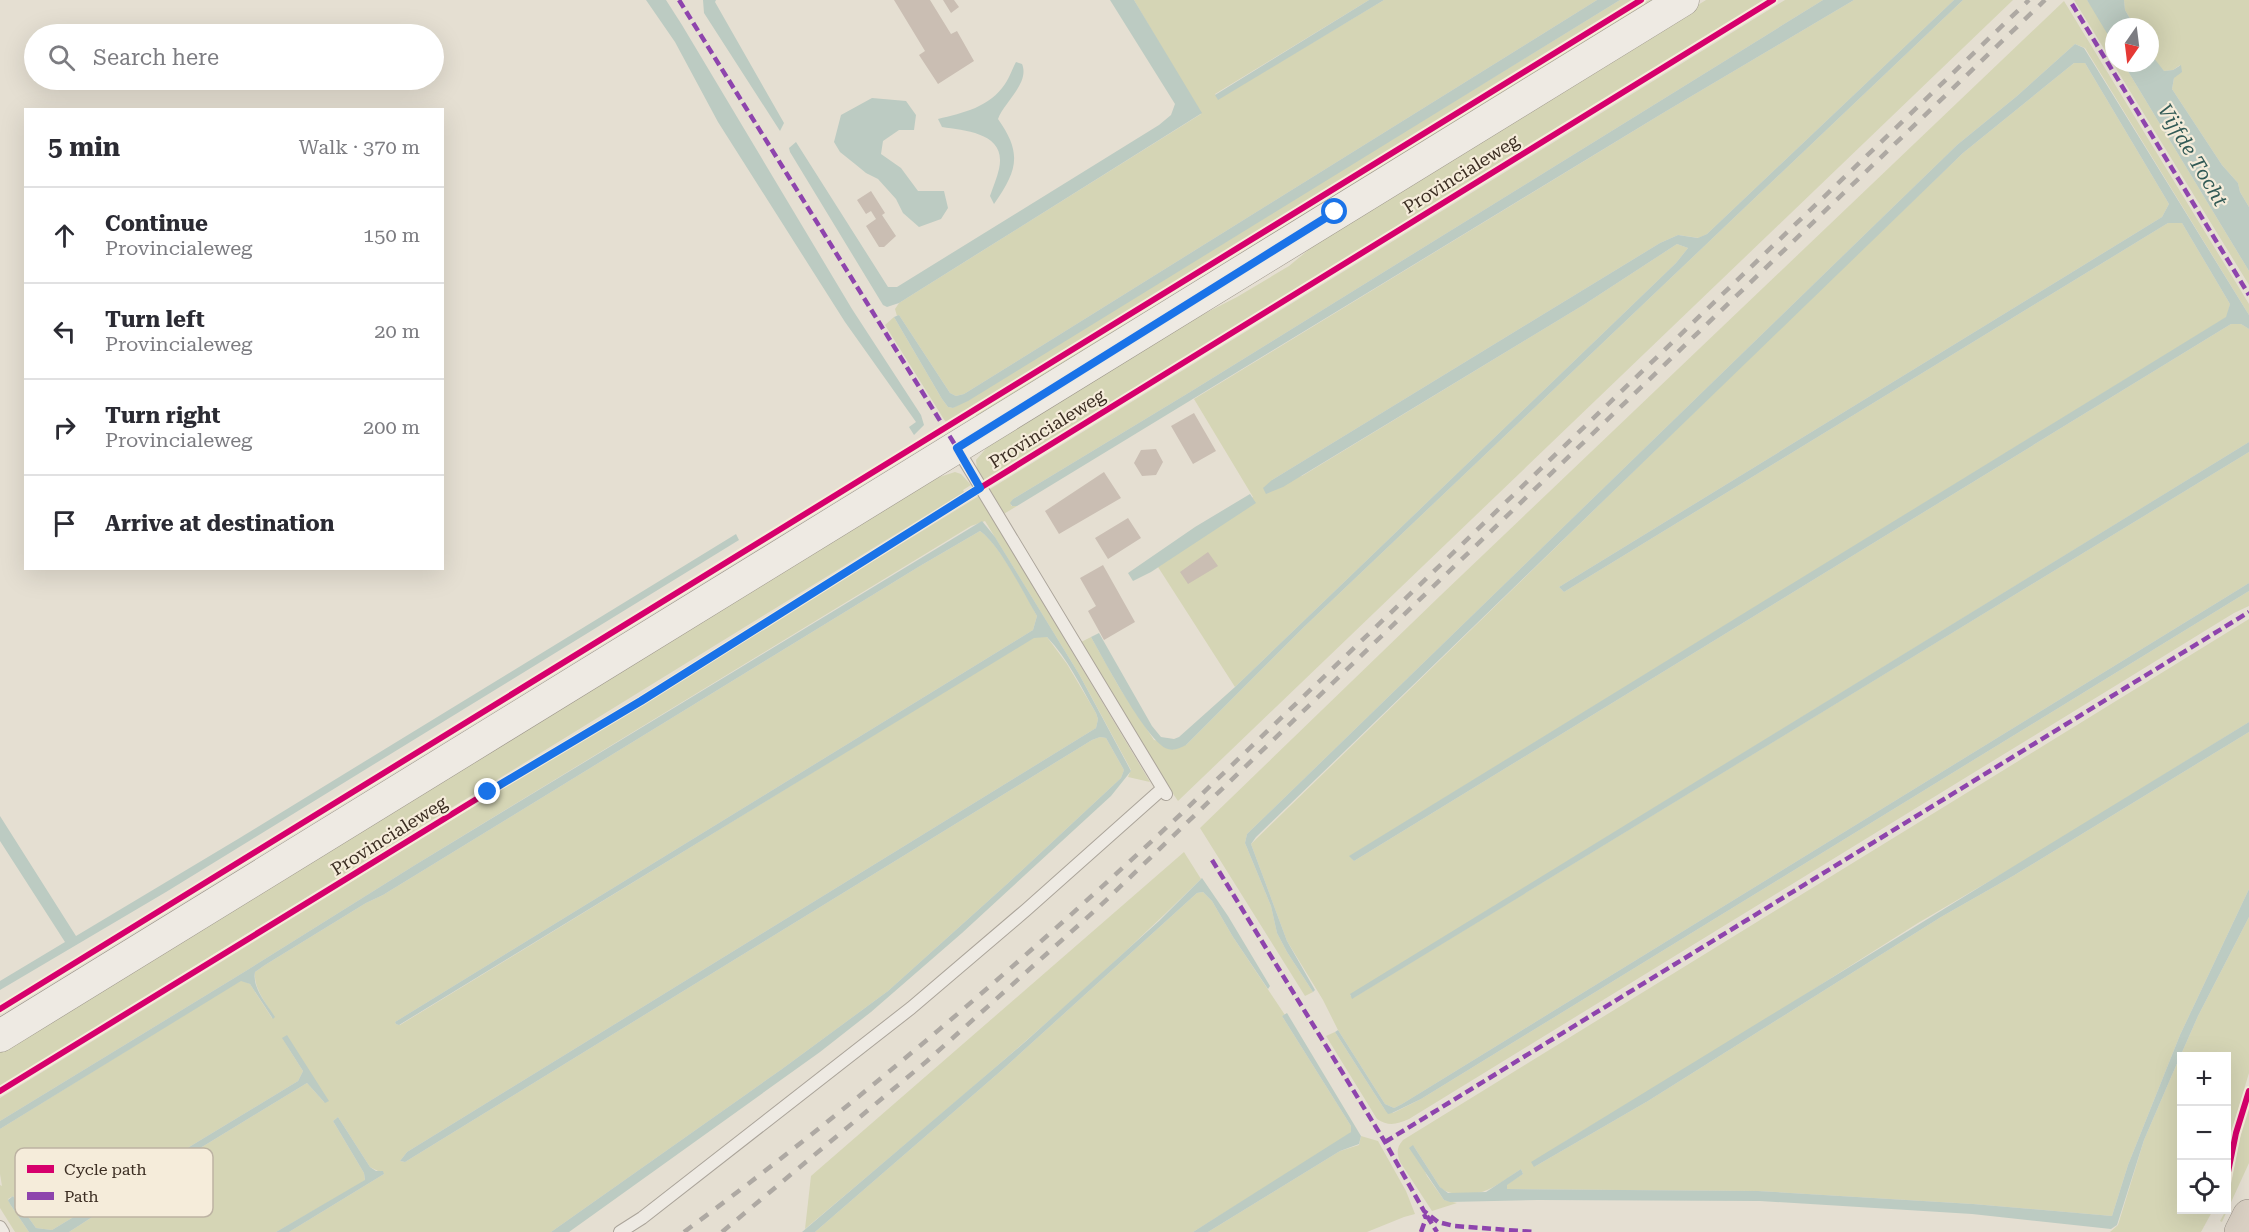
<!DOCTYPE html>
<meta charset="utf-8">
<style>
:root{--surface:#fff;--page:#f7f7f7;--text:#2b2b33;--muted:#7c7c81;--line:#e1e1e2}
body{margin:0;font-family:"Roboto Serif",serif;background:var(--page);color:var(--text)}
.controls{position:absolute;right:18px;bottom:18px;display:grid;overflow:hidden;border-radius:0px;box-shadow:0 6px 24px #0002}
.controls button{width:54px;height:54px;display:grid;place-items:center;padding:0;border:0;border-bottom:2px solid var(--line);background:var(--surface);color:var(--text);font:30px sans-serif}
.compass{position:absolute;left:2105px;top:18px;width:54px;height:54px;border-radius:50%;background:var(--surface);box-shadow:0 6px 24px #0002;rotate:194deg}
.stop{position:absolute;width:18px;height:18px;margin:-14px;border:4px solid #1a73e8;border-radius:50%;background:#fff}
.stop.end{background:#1a73e8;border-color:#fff;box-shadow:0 2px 6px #0008}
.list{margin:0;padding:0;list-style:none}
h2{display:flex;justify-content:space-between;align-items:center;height:78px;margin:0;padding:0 24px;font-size:26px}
h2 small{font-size:20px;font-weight:400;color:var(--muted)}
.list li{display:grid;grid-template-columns:39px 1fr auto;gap:18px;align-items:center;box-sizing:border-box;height:96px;padding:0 24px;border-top:2px solid var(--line)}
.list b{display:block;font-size:22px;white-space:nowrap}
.list p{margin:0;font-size:20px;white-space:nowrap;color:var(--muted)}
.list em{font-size:20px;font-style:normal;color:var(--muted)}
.icon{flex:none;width:33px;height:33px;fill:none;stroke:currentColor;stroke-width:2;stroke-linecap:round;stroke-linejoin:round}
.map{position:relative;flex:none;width:2249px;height:1232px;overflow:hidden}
.search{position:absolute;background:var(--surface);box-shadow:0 6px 24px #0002;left:24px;top:24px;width:420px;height:66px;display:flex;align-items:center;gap:15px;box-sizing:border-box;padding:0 21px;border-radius:33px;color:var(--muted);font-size:22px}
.panel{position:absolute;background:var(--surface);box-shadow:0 6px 24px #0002;left:24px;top:108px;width:420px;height:462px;border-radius:0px}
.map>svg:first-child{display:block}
.green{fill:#d5d5b5}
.water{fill:#bccbc2}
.building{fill:#cabeb3}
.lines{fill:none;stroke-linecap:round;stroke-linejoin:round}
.lane-casing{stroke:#aba49a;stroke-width:14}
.secondary-casing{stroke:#9b948a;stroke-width:33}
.highway-casing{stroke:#918a81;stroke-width:34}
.lane{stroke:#eeeae3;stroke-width:12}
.secondary{stroke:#eeeae3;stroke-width:32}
.highway{stroke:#d9d0c3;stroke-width:33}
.rail{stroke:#aea9a3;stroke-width:4.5;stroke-dasharray:10 10;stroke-linecap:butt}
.quiet{stroke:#8e44ad;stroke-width:4.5;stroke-dasharray:9 4.5;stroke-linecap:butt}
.cycleway-casing{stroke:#f5ecda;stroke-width:10}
.cycleway{stroke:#d6006c;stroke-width:6}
.route{stroke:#1a73e8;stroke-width:8}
.labels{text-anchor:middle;stroke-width:4.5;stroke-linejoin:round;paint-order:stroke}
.street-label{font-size:18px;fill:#3b2d22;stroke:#f5ecda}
.water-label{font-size:20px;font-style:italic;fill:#325a56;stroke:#f5ecda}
.key{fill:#f5ecda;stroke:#bdb3a3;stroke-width:1.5}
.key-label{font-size:16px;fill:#3b2d22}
</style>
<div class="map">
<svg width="2249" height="1232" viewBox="0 0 2249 1232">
<rect width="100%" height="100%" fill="#e5dfd2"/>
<!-- green -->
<path class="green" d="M1134 0H1369L1215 94 1218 99 1384 0H1597L964 394 956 396 950 393 899 315 897 316 895 309 899 303 1201 114Z
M1620 0H1636L1165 292 948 423 945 421 885 325 894 317 942 399 948 407 953 408Z
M1649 0H1656L977 417 975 414 1168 298Z
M1706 0H1764L983 481 977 470 976 460 996 437 1192 320 1237 297 1289 266 1330 232Z
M1785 0H1823L1190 392 1013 499 1011 506H1017L1002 515 988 492 990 489Z
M1854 0H1954L1707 234 1699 238 1678 235 1660 243 1272 480 1302 476 1585 304 1677 244 1688 248 1676 263 1235 687 1158 567 1253 497 1194 399 1663 113Z
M1963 0H2013L1178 801 1148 757 1079 643 1091 637 1119 687 1154 740 1186 745 1305 626Z
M2074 0H2087C2102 22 2114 35 2114 63H2123L2249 271V285Z
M2124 0H2249V207L2240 192 2238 183 2222 165 2172 89 2174 78 2180 65 2173 70 2164 71C2149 56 2150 48 2150 27H2135L2125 10Z
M2064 1 2249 304V315L2085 48 2075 44 2017 96 1957 145 1247 834 1245 843 1271 906 1277 933 1287 952 1313 992 1305 996 1200 828 1441 595Z
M2074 63H2085L2169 204 2162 217 1559 587 1564 592 2168 223H2182L2230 304 2227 317 1350 856 1354 861 2231 324H2241L2249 329V442L1350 995 1353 998 2249 452V583L1402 1104 1394 1108 1385 1104 1338 1030 1323 1000 1287 941 1251 844 1821 289 1963 153Z
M955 472 961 474 971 485 963 490 964 492 0 1086V1050L927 481Z
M979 496 1150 782 1128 777 1131 770 1079 674 985 521 971 526 415 865 249 969 0 1121V1098Z
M980 531C1000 545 1025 594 1037 616L1033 630 395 1022 396 1024 400 1025 1034 637H1047L1067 664 1096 713 1098 719 1096 728 407 1152 400 1161 405 1162 1092 740 1100 737 1106 738 1124 770 1121 778 1007 884 888 991 782 1069 551 1232H289L384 1174 370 1167 338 1117 333 1121 364 1173 365 1181 276 1232H69L179 1161 307 1083 325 1103 282 1038 303 1071 298 1081 52 1230 36 1228 13 1196 8 1199 10 1204 29 1232H15L0 1208V1185L2 1186 0 1174V1129L241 980 250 984 272 1018 274 1017C267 1004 253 988 255 972L265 965 366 903 383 895 920 566Z
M2249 591V606L2234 613 1409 1119C1397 1124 1389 1127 1377 1119L1326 1036 1335 1032 1385 1110 1393 1113 1421 1099Z
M2249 619V722L2039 852 1918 923 1716 1051 1564 1142 1534 1167 1648 1101 1941 917 2013 876 2249 732V889L2180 1035 2128 1165 2112 1216 1973 1204 1758 1191 1507 1189 1506 1185 1523 1174 1521 1169C1510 1176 1499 1185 1487 1190 1477 1195 1448 1197 1440 1187L1413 1145 1427 1176 1444 1200 1457 1203 1432 1211 1400 1162C1397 1153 1396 1148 1403 1140Z
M1184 852 1201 879C1076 1003 939 1115 805 1229L811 1176Z
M1203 892 1212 901 1233 937 1285 1015 1282 1016 1351 1126V1132L1349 1135 1193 1232H815L1002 1070 1197 893Z
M2249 917V1073L2227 1146 2226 1056H2182V1210H2213L2201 1232H2110L2118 1225 2144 1140 2172 1075 2198 1016Z
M2249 1109V1163L2222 1222 2220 1221 2226 1210 2240 1138Z
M1361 1136 1378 1141 1406 1191 1415 1214 1404 1217 1367 1232H1208L1340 1151 1359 1145Z"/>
<!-- water -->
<path class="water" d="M646 0H666L682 25 852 309 921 415 924 425 914 435 909 427 916 422 845 322 718 122 675 42Z
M703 0H716L715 2 784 123 780 131 704 13Z
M1110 0H1134L1202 113 899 303 887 307 883 305 790 152 789 148 796 142 888 287H897L1159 125 1171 115 1175 104Z
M1369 0H1384L1218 100 1215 95Z
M1597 0H1620L968 401 953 408 948 407 942 399 894 317 899 315 950 393 956 396 964 394Z
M1823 0H1854L1663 113 1017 506H1012L1010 503 1013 499 1190 392Z
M1954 0H1963L1305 626 1186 745C1180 748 1174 751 1168 749 1148 744 1103 658 1091 637L1099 633 1152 726 1161 737 1174 739 1179 737 1235 687 1676 263 1688 248 1677 244 1585 304 1283 487 1266 494 1263 488 1272 480 1660 243 1678 235 1698 238 1707 234Z
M2087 0H2124L2125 10 2135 27H2114V45Z
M2075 44 2084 48 2249 315V329L2241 324H2231L1354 861 1349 856 2226 317 2230 304 2182 223H2168L1564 592 1559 587 2162 217 2169 204 2085 63H2074L1963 153 1256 837 1251 844 1287 941 1315 990 1313 992 1287 952 1277 933 1271 906 1245 843 1247 834 1957 145 2017 96Z
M2150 53 2164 71 2173 70 2181 65 2182 72 2174 78 2172 89 2222 165 2238 183 2240 192 2249 207V271L2123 63H2150Z
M1016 62 1022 64C1030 83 1004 102 998 119 1022 153 1018 170 994 204L990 196C993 187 997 178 999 169 1007 133 967 131 942 127L938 119C963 113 990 107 1005 84 1010 77 1012 69 1016 62Z
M872 98 906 101 916 115 914 130H899L883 141 881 154 901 168 918 191H944L948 208 941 219 919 227 903 213 896 199 878 179 866 173 855 164 840 152 834 142 841 115Z
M2249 442V452L1352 999 1350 994Z
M1250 494 1256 503 1151 572 1133 581 1128 573 1195 527Z
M982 521 995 537 1079 674 1131 771 1111 796 962 933 871 1012 820 1052 569 1232H551L782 1069 888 991 1007 884 1121 778 1124 770 1106 738 1100 737 1092 740 405 1162 400 1161 407 1152 1096 728 1098 719 1096 713C1081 687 1068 659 1047 637L1034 638 399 1025 396 1024 395 1022 1033 630 1037 616C1024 594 1000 545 980 531L920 566 383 895 366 903 265 965 255 972C252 988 267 1004 275 1017L273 1019 250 984 241 981 0 1129V1121L249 969 415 865Z
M736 534 739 540 166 892 0 990V981L65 942 0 841V816L76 936 238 839Z
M2249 583V591L1421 1099 1392 1113 1388 1114 1385 1110 1335 1032 1338 1030 1385 1104 1394 1108 1402 1104Z
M2249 722V732L2013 876 1941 917 1648 1101 1534 1167 1531 1162Z
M1202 878 1228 916 1270 986 1268 989 1233 937 1212 901 1203 892 1197 893 1002 1070 815 1232H802L1025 1042 1159 921Z
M2249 889V917L2198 1016 2172 1075 2144 1140 2117 1225 2111 1229 1972 1214 1760 1201 1538 1200 1450 1202 1444 1200 1409 1148 1413 1145 1440 1187 1448 1193 1486 1192 1521 1169 1523 1174 1507 1185V1189L1758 1191 1973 1204 2112 1216 2128 1165 2180 1035Z
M1287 1013 1361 1136 1359 1144 1340 1151 1208 1232H1193L1351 1132V1126L1282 1016Z
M287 1035 329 1101 325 1103 307 1083 179 1161 69 1232H29L10 1204 8 1200 13 1196 36 1228 52 1230 298 1081 303 1071 282 1038Z
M338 1117 370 1167 376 1171H383L384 1174 289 1232H276L365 1180 364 1173 333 1121Z"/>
<!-- building -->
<path class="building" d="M894 0H930L951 34 957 31 974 61 938 84 919 55 925 51Z
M943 0H954L959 7 951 13Z
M871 191 885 213 882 215 896 236 884 247H879L866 226 876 219 871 211 866 214 857 200Z
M1194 413 1216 451 1193 464 1171 426Z
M1156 449 1163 462 1156 475 1142 476 1134 463 1141 450Z
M1104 472 1121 498 1059 534 1045 511Z
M1128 518 1141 538 1108 559 1095 538Z
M1208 552 1218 566 1188 584 1180 572Z
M1103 565 1135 622 1104 640 1088 611 1096 606 1080 578Z"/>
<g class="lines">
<!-- lane casing -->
<g class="lane-casing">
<path id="lane" d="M957 448 1166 794
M0 1227 3 1232
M620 1232 642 1218 911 1008 1026 910 1162 789"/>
</g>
<!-- secondary casing -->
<g class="secondary-casing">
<path id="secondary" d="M0 1036 1683 0"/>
</g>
<!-- highway casing -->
<g class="highway-casing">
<path id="highway" d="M2241 1232 2249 1216"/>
</g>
<!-- lane -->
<use href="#lane" class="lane"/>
<!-- secondary -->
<use href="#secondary" class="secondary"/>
<!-- highway -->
<use href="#highway" class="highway"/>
<!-- rail -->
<path class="rail" d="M684 1232C859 1103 1022 962 1181 814L2029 0
M722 1232 927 1061 1100 906 2045 0"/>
<!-- quiet -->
<path class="quiet" d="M679 0 957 448
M2072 4 2249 295
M1212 860 1385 1142 1424 1211 1438 1222 1454 1226 1534 1232
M1385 1142 2249 612
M1427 1216 1437 1232
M1421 1232 1426 1218 1424 1214"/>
<!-- cycleway casing -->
<g class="cycleway-casing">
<path id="cycleway" d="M0 1009 1641 0
M0 1091 488 792 641 701 980 488 1773 0
M2226 1182 2236 1133 2249 1091"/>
</g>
<!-- cycleway -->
<use href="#cycleway" class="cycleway"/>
</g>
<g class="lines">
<!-- route -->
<path class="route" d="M488 792 641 701 980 488 957 448 1335 212"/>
</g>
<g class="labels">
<!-- street labels -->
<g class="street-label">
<text transform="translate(1461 174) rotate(-32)" y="6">Provincialeweg</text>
<text transform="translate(1047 429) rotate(-32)" y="6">Provincialeweg</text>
<text transform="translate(389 836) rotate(-32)" y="6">Provincialeweg</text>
</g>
<!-- water labels -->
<g class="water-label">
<text transform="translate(2193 155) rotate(59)" y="7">Vijfde Tocht</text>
</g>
</g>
<!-- legend -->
<rect x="15" y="1148" width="198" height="69" rx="9" class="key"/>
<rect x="27" y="1165" width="27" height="8" fill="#d6006c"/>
<rect x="27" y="1192" width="27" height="8" fill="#8e44ad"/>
<g class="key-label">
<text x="64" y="1175">Cycle path</text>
<text x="64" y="1202">Path</text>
</g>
</svg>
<div class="controls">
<button>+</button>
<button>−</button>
<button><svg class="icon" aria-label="locate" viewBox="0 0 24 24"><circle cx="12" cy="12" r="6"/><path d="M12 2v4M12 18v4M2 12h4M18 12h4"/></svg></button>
</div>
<svg class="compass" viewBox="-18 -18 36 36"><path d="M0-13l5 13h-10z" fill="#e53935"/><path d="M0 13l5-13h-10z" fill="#7c7c81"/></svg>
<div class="stop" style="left:1335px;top:212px"></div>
<div class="stop end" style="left:488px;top:792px"></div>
<div class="search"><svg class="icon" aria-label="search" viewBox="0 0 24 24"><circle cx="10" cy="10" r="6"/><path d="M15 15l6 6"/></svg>Search here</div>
<section class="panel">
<h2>5 min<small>Walk · 370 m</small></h2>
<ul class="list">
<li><svg class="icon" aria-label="ahead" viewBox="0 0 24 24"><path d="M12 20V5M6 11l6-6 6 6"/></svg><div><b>Continue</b><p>Provincialeweg</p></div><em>150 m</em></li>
<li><svg class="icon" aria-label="left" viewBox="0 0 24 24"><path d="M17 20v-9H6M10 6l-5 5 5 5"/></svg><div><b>Turn left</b><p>Provincialeweg</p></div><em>20 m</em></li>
<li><svg class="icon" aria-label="right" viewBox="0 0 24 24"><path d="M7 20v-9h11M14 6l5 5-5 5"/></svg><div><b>Turn right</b><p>Provincialeweg</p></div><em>200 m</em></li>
<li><svg class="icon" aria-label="arrive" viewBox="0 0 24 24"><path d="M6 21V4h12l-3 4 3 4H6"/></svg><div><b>Arrive at destination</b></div></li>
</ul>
</section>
</div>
